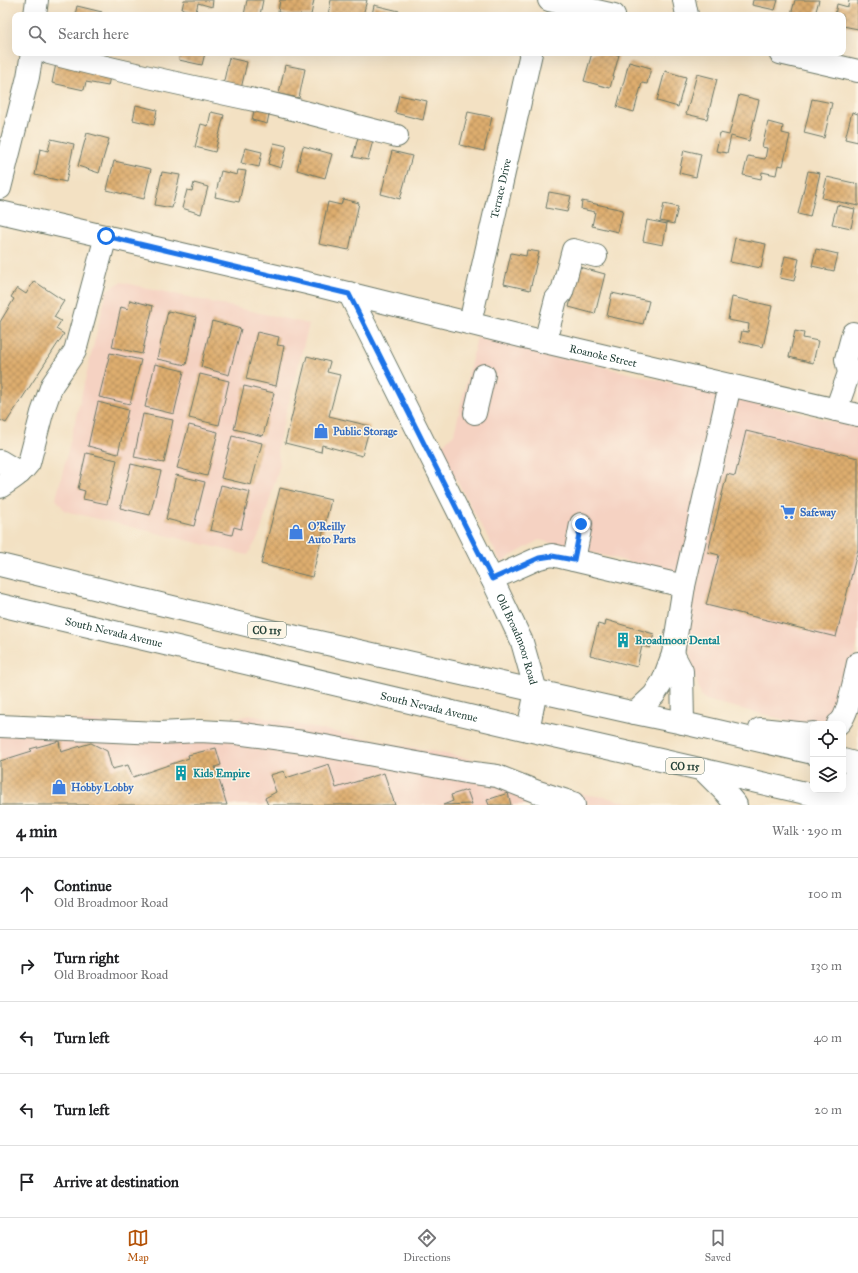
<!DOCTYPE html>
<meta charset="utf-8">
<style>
:root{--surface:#fff;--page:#f2f2f2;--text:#202124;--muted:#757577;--line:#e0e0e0;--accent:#b45309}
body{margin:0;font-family:"IM FELL Great Primer",serif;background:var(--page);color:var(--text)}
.controls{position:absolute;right:12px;bottom:12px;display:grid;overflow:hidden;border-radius:8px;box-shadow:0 4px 16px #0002}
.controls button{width:36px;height:36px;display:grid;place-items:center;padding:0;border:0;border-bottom:1px solid var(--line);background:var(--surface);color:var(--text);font:20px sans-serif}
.stop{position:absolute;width:12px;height:12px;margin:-9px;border:3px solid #1a73e8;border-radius:50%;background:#fff}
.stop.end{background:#1a73e8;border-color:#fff;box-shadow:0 1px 4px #0008}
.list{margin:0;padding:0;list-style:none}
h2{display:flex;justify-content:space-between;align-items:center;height:52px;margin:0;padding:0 16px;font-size:17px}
h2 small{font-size:13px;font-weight:400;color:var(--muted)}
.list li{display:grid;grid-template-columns:26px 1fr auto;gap:12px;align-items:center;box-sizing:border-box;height:72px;padding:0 16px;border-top:1px solid var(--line)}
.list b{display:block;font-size:15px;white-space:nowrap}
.list p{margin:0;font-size:13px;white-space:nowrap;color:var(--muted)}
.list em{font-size:13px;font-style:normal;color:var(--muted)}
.icon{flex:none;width:22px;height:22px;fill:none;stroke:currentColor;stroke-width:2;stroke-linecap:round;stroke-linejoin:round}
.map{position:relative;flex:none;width:858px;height:805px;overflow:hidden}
.search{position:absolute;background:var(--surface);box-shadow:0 4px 16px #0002;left:12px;right:12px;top:12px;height:44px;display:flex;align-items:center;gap:10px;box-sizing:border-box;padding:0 14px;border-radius:8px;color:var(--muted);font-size:15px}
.sheet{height:412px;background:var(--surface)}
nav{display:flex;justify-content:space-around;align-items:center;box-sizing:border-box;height:56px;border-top:1px solid var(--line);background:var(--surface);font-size:11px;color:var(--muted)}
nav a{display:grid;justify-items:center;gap:2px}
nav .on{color:var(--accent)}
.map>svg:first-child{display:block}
.built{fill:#f5d2c2}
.building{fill:url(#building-cross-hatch)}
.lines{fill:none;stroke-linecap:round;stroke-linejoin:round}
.minor-casing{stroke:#697666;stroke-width:24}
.major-casing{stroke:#697666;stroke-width:24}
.highway-casing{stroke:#697666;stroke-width:24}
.minor{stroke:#fff;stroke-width:22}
.major{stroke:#fff;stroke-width:22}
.highway{stroke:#fff;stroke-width:22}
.route{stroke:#1a73e8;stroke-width:5}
.labels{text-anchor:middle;stroke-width:3;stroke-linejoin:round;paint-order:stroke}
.shield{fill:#fcf5e5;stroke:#617469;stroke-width:1}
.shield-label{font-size:10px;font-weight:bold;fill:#1f3d34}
.street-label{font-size:11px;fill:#1f3d34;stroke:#fcf5e5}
.shop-label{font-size:11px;font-weight:bold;fill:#366cbe;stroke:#fcf5e5;text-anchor:start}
.culture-label{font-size:11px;font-weight:bold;fill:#0d838f;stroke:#fcf5e5;text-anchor:start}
</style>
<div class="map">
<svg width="858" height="805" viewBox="0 0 858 805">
<defs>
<pattern id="building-cross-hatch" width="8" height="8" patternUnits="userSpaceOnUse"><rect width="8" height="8" fill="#dead6e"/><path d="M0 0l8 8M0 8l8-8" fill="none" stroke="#b38e5b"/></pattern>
</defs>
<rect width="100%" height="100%" fill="#fcf5e5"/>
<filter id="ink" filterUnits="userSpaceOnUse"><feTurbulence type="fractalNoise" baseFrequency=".025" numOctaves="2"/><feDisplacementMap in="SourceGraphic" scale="8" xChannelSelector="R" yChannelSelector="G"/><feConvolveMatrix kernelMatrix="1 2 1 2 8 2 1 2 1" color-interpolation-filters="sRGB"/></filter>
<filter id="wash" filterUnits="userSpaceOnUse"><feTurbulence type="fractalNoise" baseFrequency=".012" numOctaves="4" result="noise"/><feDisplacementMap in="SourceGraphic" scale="16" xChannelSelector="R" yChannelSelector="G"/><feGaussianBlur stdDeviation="0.9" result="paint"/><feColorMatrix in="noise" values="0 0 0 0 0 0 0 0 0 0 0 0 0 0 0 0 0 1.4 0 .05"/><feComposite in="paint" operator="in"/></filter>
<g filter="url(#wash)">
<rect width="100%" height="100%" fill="#f3e1c3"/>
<!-- built -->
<path class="built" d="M121 282 309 324 277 448 280 464 260 534 248 555 65 511 56 499 107 290Z
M477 337 858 427V642L841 712 830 724H813V727L706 700 701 696 691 662 688 634 675 573 539 540 501 562 439 448 454 434Z
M250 715 486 762 524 779 560 791 604 797 641 805H0V716L140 725 215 723Z"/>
<g id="blocks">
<!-- building -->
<path class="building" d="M184 0H213L212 7 198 3 196 12 182 9Z
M247 0H263L260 15H244Z
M280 0H314L311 15H291L278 12Z
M331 0H367L363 15H328Z
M753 0H778L775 10 752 5Z
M795 0H819L815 15H791Z
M849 0H858V29L843 26V15H835L837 4 848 7Z
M374 5 399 11 398 15H372Z
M77 6 102 12 101 15H75Z
M180 53H205L202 65 179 60Z
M592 53H611L619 55 610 88 584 81Z
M229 58 247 62 241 89 223 85Z
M57 59 111 72 108 86 86 82 84 90 52 83Z
M629 62 651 68 647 84 642 83 634 112 617 107Z
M285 65 305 69 299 98 279 94Z
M665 71 686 77 678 107 657 101Z
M697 74 717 79 707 119 686 114Z
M399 95 427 101 423 120 395 113Z
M739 95 759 100 749 141 731 136 727 153 716 151 720 133 729 135Z
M812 99 832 103 824 138 804 133Z
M136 105 157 110 154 125 133 120Z
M255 106 270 110 267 124 252 120Z
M211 112 224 115 215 152 195 147 201 124 208 126Z
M468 112 492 117 484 151 460 145Z
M852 112 858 114V142L845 139Z
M768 122 783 126 782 133 790 135 783 166 778 165 776 175 762 172 761 179 743 175 748 156 765 159 767 148 762 147Z
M87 133 109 139 99 173 78 166Z
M358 137 373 140 368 160 353 157Z
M51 139 74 144 66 182 35 175 40 149 48 151Z
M274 143 287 146 281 168 268 164Z
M303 146 332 154 325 178 297 170Z
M245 148 262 152 259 167 241 163Z
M684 150 701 154 696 177 679 173Z
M392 151 412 156 400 199 381 194Z
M114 161 151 169 144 199 107 190Z
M238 170 246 171 239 202 215 197 221 171 237 175Z
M808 171 820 173 810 217 798 214Z
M162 172 180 175 172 208 155 205Z
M827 177 858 184V206L822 198Z
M194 183 208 187 201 214 182 208 187 190 192 191Z
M549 192 571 196 567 212 546 208Z
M343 199 359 203 349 250 319 244 328 202 341 205Z
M582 201 623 210 618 232 592 226 595 212 581 209Z
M664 204 678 207 674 224 660 221Z
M837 205 855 209 851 228 832 224Z
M647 220 667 224 663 245 643 241Z
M735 238 766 244 761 268 730 262Z
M816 249 838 254 834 271 812 266Z
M527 250 539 252 530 290 504 284 511 253 526 256Z
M785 256 799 259 794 281 780 278Z
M579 267 605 274 595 314 569 307Z
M34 281 64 301 54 317 61 321 56 329 64 334 6 423 0 420V322L14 299 11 297 17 288 26 294Z
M612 293 649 301 643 324 607 316Z
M732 297 772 306 763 347 740 342 742 331 748 332 749 324 728 320Z
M130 300 153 306 142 354 112 347 121 307 128 309Z
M168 311 196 317 186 365 157 359Z
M212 321 241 329 229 375 201 367Z
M795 331 804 333 803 338 818 341 813 363 789 357Z
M257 332 279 337 277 345 284 346 276 386 246 379Z
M110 353 141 360 130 404 99 397Z
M307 356 330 362 327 372 340 375 329 416 370 426 362 456 322 445 321 452 285 443Z
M155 364 184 371 174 414 145 407Z
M200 374 229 381 219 425 189 418Z
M244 386 274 393 263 436 234 429Z
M98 402 128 410 118 454 88 446Z
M143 414 173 420 164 463 134 457Z
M189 425 218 432 207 476 177 468Z
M746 431 858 458V549L836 637 706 605 719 555 708 552 727 474 735 476Z
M232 436 262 443 251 485 221 478Z
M86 453 117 460 107 504 83 499 85 491 78 489Z
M131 464 161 471 150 515 120 508Z
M176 475 205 482 194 526 166 519Z
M221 485 250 492 241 529 234 527 232 535 210 530Z
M280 488 331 500 312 577 261 564Z
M606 620 654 634 650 648 642 646 637 667 590 655 598 624 605 626Z
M59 741 61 752 91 743 107 751 112 769 128 765 133 777 189 758 188 755 216 748 221 765 215 767 227 805H0V761L32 751 30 749Z
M329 764 336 788 384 773 395 805H268L265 798 276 792 270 775 284 771 286 778Z
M467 790 472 804 443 805 453 801 451 795Z
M508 793 511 805H489L487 800Z"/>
</g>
</g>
<g filter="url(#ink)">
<use href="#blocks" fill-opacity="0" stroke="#697666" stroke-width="1"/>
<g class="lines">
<!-- minor casing -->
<g class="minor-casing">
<g id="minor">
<path d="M549 0 614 15"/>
<path d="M684 0 687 15"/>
<path d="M35 15 37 0"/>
<path d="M49 53C118 71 188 86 259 101 305 111 351 125 397 136"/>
<path d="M780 53 858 71"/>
<path d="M0 188 28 77 32 53"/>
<path id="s1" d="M0 212 307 283 545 342 858 415"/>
<path id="s2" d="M349 293 492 579 522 642 536 691 528 730"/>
<path id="s3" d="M470 323 531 53"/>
<path d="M545 342 556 299 562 292 573 250 596 256"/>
<path d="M836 410 849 373 846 359 853 333"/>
<path d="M475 413 484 375"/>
<path d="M0 461 20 473"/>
<path d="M0 487C11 480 21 474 29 463L42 413 52 385 75 351 106 236"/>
<path d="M574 560 581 524"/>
<path d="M492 579 539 558 552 555 684 586"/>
<path d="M673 654 682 671 683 723"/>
<path d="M635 713 654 695 663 681 673 654 684 586 730 385"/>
<path d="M0 726 159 733 200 731 236 733 303 742 466 772 497 776 535 791 573 803 574 805"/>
</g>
</g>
<!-- major casing -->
<g class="major-casing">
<path id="major" d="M843 801 858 769"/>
</g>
<!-- highway casing -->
<g class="highway-casing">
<g id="highway">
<path d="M0 565 283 634 635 713 683 723 813 753"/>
<path id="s4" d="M0 605 528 730 858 805"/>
<path d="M838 724C848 718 855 676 858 663"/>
<path d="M760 729 808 734 813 733"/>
<path d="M843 760 858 764"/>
<path d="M703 770 726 793 736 805"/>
</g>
</g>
<!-- minor -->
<use href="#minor" class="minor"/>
<!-- major -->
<use href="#major" class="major"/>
<!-- highway -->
<use href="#highway" class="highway"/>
</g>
</g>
<g class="lines" filter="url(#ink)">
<!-- route -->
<path class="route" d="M106 236 349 294 492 579 539 558 552 556 574 560 581 524"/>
</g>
<!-- icons -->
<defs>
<g id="shop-bare" transform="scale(1.2)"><path d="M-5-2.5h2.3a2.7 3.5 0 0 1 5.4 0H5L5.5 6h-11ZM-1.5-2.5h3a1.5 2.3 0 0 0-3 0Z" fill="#3f7fe0" stroke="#fcf5e5" stroke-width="2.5" paint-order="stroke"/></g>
<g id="supermarket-bare" transform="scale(1.2)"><path d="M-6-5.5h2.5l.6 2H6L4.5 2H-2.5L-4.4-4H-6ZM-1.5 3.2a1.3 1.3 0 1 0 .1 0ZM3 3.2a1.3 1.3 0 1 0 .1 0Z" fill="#3f7fe0" stroke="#fcf5e5" stroke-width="2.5" paint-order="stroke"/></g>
<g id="building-bare" transform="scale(1.2)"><path d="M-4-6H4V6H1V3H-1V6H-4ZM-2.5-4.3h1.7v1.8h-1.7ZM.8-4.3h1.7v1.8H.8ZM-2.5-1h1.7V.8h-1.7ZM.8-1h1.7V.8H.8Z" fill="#0f9aa8" stroke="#fcf5e5" stroke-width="2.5" paint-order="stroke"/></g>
</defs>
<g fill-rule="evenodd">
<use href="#shop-bare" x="321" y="431"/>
<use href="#supermarket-bare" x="788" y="512"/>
<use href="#shop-bare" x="296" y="532"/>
<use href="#building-bare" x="623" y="640"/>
<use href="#building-bare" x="181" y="773"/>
<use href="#shop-bare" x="59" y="787"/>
</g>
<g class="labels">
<!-- shield labels -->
<g class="shield">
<rect x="248" y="622" width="38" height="16" rx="3"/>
<rect x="666" y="758" width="38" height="16" rx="3"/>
</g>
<g class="shield-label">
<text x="267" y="634">CO 115</text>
<text x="685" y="770">CO 115</text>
</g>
<!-- street labels -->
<g class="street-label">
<text dy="4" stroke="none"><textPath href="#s3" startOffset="138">Terrace Drive</textPath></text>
<text dy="4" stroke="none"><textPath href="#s1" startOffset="620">Roanoke Street</textPath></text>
<text dy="4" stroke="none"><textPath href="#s4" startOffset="117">South Nevada Avenue</textPath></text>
<text dy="4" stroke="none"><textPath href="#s2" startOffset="385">Old Broadmoor Road</textPath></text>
<text dy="4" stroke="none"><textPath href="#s4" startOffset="441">South Nevada Avenue</textPath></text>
</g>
<!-- shop labels -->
<g class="shop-label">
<text x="333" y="435">Public Storage</text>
<text x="800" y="516">Safeway</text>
<text x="308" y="530">O'Reilly<tspan x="308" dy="13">Auto Parts</tspan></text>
<text x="71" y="791">Hobby Lobby</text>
</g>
<!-- culture labels -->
<g class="culture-label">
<text x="635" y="644">Broadmoor Dental</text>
<text x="193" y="777">Kids Empire</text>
</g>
</g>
</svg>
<div class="controls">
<button><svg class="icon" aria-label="locate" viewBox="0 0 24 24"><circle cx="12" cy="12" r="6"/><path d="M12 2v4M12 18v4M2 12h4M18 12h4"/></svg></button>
<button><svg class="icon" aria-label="layers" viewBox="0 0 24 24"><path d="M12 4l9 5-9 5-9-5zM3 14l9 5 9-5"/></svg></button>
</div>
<div class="stop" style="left:106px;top:236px"></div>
<div class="stop end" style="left:581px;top:524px"></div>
<div class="search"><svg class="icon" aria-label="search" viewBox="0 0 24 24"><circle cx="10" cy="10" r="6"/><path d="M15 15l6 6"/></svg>Search here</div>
</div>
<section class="sheet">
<h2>4 min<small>Walk · 290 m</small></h2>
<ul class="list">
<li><svg class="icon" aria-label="ahead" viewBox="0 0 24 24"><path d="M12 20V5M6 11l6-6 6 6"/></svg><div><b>Continue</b><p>Old Broadmoor Road</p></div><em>100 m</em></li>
<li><svg class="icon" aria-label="right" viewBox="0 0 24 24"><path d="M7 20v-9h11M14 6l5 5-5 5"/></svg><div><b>Turn right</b><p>Old Broadmoor Road</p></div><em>130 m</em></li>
<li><svg class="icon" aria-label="left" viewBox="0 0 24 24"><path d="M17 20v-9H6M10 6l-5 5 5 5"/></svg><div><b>Turn left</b></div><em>40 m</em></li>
<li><svg class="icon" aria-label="left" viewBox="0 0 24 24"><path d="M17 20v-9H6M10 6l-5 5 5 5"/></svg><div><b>Turn left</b></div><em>20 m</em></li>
<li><svg class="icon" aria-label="arrive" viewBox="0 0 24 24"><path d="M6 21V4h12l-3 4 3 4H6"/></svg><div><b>Arrive at destination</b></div></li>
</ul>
</section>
<nav>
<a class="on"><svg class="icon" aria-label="map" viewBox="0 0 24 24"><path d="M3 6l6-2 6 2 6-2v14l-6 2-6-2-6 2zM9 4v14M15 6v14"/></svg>Map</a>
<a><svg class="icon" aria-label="directions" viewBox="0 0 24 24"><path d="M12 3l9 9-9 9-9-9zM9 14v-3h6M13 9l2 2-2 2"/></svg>Directions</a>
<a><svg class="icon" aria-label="saved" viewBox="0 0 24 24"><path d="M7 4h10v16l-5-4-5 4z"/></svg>Saved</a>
</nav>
